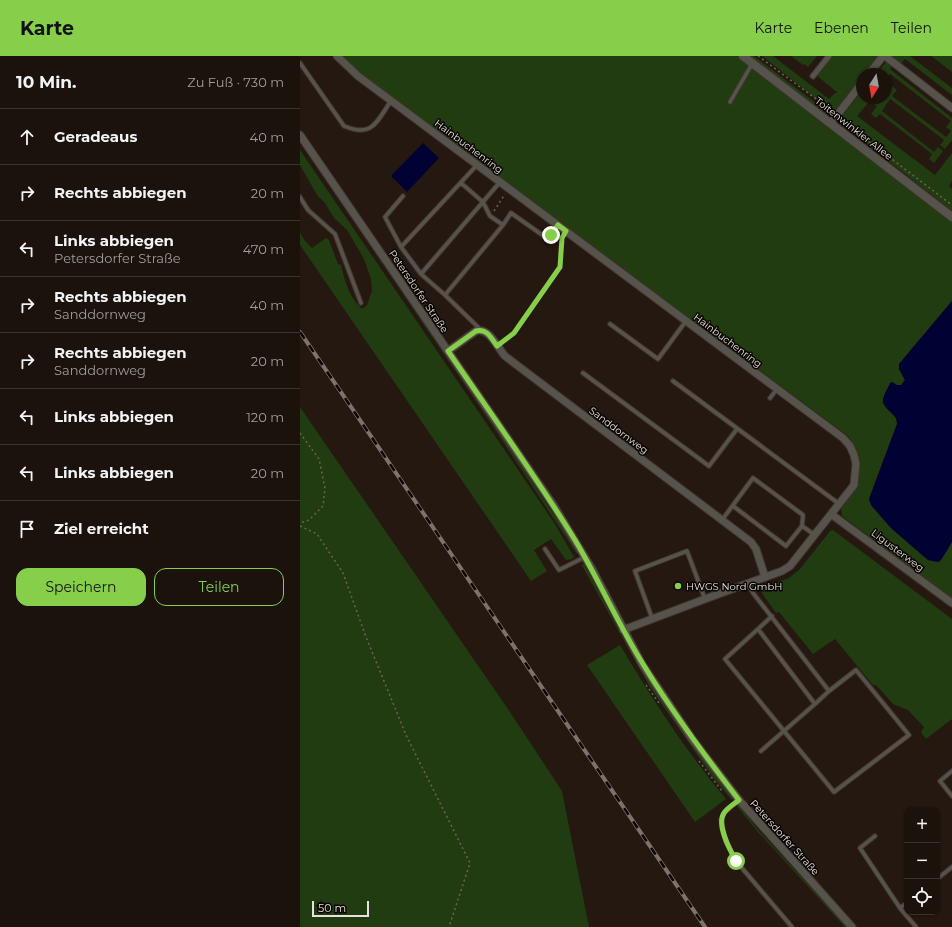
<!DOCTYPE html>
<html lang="de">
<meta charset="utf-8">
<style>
:root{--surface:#1b120c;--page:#28201a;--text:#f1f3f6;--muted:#a09e9d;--line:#39322d;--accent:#87cf4a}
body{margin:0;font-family:Montserrat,sans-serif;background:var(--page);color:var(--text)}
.controls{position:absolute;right:12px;bottom:12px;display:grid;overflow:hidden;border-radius:8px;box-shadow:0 1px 3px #0004}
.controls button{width:36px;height:36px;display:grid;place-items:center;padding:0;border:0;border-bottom:1px solid var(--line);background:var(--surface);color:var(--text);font:20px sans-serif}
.compass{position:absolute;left:556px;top:12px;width:36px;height:36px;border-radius:50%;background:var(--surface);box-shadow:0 1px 3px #0004;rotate:191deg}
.scale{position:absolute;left:12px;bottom:10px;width:57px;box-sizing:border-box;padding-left:4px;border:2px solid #eae1dc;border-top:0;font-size:11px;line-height:14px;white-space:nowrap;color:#eae1dc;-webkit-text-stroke:3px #090503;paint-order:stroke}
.stop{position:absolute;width:12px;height:12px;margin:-9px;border:3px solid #87cf4a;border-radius:50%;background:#fff}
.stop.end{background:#87cf4a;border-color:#fff;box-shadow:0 1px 4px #0008}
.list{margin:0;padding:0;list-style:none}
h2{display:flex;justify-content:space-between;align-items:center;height:52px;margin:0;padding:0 16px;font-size:17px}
h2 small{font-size:13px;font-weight:400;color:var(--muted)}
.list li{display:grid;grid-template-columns:26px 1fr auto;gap:12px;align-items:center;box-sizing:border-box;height:56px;padding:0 16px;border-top:1px solid var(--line)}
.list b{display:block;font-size:15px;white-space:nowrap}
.list p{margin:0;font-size:13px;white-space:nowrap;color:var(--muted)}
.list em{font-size:13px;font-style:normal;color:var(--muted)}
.actions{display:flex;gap:8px;padding:12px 16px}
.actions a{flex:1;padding:9px 0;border:1px solid var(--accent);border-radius:12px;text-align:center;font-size:14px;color:var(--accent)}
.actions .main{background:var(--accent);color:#111}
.icon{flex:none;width:22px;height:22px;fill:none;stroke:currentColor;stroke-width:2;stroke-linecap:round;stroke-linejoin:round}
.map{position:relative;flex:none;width:652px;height:871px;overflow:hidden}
header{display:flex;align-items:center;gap:24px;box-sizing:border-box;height:56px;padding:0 20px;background:var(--accent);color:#111}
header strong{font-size:19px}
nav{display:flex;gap:22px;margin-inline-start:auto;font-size:14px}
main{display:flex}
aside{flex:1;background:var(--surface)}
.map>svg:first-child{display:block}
.green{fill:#203c10}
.water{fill:#000234}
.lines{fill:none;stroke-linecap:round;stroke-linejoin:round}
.service-casing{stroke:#40342d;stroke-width:5.5}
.pedestrian-casing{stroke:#40342d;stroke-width:7}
.minor-casing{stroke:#40342d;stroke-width:9}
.tertiary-casing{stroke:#40342d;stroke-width:10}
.path{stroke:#6d625b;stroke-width:1.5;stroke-dasharray:2 3;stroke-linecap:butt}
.service{stroke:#56534d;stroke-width:3.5}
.pedestrian{stroke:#56534d;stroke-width:5}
.minor{stroke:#56534d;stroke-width:7}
.tertiary{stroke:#56534d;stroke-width:8}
.rail-casing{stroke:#7e736c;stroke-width:4}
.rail{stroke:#090503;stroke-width:2.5;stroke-dasharray:8;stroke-linecap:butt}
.route{stroke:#87cf4a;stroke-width:5}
.poi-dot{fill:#87cf4a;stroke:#090503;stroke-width:1.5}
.labels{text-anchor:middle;stroke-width:3;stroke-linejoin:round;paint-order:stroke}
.street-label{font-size:10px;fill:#eae1dc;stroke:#090503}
.poi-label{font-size:10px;fill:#eae1dc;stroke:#090503;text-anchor:start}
</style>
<header>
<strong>Karte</strong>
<nav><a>Karte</a><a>Ebenen</a><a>Teilen</a></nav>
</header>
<main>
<aside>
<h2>10 Min.<small>Zu Fuß · 730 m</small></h2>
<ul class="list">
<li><svg class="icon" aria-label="ahead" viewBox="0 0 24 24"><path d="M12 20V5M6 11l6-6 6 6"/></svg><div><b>Geradeaus</b></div><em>40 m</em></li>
<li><svg class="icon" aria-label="right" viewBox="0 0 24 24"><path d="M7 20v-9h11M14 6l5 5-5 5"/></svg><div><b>Rechts abbiegen</b></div><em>20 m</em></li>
<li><svg class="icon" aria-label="left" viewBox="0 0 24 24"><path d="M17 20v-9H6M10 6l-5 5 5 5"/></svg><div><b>Links abbiegen</b><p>Petersdorfer Straße</p></div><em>470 m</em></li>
<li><svg class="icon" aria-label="right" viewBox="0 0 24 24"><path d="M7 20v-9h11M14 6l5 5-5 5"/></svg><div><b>Rechts abbiegen</b><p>Sanddornweg</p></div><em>40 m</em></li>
<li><svg class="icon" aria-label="right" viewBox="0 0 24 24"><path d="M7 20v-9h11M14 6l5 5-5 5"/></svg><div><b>Rechts abbiegen</b><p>Sanddornweg</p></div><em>20 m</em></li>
<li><svg class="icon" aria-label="left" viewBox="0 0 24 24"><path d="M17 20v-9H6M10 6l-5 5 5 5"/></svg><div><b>Links abbiegen</b></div><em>120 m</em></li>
<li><svg class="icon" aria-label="left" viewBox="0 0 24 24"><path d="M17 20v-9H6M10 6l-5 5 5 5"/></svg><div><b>Links abbiegen</b></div><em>20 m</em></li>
<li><svg class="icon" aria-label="arrive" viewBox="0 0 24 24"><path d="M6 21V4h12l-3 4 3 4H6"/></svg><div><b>Ziel erreicht</b></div></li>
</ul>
<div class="actions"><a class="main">Speichern</a><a>Teilen</a></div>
</aside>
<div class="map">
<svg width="652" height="871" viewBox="0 0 652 871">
<rect width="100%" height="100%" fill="#241810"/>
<!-- green -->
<path class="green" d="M43 0H437L652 165V245L599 308V313L605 324 601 329H597L592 326 583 347 596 362 597 368 569 443 571 449 591 472 628 504 638 506 641 504 652 486V542L542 460 541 452C559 426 570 409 548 380L62 19Z
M449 0H454L521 51 528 53 532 56 525 57 521 55Z
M462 0H473L529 43 535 37H538L516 19 530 0H583L569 18H562V27L537 58 525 50Z
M491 0H517L508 11 504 8 503 9Z
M591 0H610L652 32V39L605 3 599 10 594 7 590 13 652 62V84L645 93 640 89 644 84 590 43 582 55 634 96 638 91 643 95 634 107 629 103 632 98 580 58 576 62 571 58 577 50 570 45 557 60 635 119 652 97V125L649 130 652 133V155L543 69 541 61 562 35V42H586V38L592 30 597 34 592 40 646 81 651 75 646 71 651 65 590 18 586 23V18H576Z
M631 0H652V16Z
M2 87 259 466 277 495V498L184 357 1 88Z
M0 94 255 468 274 501 272 503 266 504 251 483 234 494 247 515 231 525 0 189V177L5 185 12 192 26 182 29 184 38 208 41 209C45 226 49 241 62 253L67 249 72 235 71 223 64 203 47 174 34 162 25 147 18 140 13 132 0 109Z
M0 351 210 656 262 735 289 871H0Z
M533 474 652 563V663L626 683 621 676 624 671 608 654 593 648 576 629H573L535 583 513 598 479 556 476 557 459 533 489 522 500 513 530 475Z
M281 508 285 509C301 539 316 570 334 600 363 649 397 696 432 742V744L412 720 351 633Z
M320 589C352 643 386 695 426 743L395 766 287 609Z
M436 749H438L460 776 547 871H545L458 776Z"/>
<!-- water -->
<path class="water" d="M123 87 139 102 107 136 91 120Z
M652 245V486L641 504 638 506 628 504 591 472 571 449 569 443 597 368C598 358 585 355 583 346 582 341 588 332 590 327L592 326 597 329H601L605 324 599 313V308Z"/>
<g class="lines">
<!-- service casing -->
<g class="service-casing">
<path id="service" d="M0 7 44 70C73 82 76 66 91 45
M430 46 452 8
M161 127 183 146 190 160 203 169 211 157 248 183 258 169
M103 140 85 161 101 191 121 218 200 126
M0 141 8 154 35 178 61 247
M101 191 177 109
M121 218 145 239 203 169
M145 239 181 274
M310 268 358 303 386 265
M283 317 409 410 437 373
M373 325 538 447
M470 342 477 333
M433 450 486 490 502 470
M422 464 453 422 503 459 502 470 515 479
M245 493 259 514 285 501
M448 528 453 537 529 635 556 614 609 679 534 736 425 603 458 573
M472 560 458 573 515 648 529 635
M352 562 335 515 387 495 405 543
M461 695 515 648
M652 715 640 725 652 740
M439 744 424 757 421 764 426 786 436 805 492 871
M575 780 560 792 600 852
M637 823 652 811
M607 847 600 852 616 871"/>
</g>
<!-- pedestrian casing -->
<g class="pedestrian-casing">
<path id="pedestrian" d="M513 20 529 0"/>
</g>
<!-- minor casing -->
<g class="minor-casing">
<path id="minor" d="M37 0 58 20 543 382 550 390 554 399 556 408 554 429 490 510 482 515 405 543 323 574
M585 0 652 52
M569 18 583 0
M531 67 562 27
M0 79 254 450 292 513 342 608 393 684 439 744 552 871
M148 295 176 275C189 271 197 291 205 300L451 486 456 493 465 521
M531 458 652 547"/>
</g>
<!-- tertiary casing -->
<g class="tertiary-casing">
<path id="tertiary" d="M443 0 652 161"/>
</g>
<!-- path -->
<path class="path" d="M458 0 531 54
M543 62 555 75 652 149
M194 155 205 138
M203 285 214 277 260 211 262 181
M0 377 19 403 25 432 23 450 9 464 0 467
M0 470 17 478 43 517 66 581 106 679 170 807 149 871
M346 629 359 647
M399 705 422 735"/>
<!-- service -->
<use href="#service" class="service"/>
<!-- pedestrian -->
<use href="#pedestrian" class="pedestrian"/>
<!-- minor -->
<use href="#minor" class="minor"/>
<!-- tertiary -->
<use href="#tertiary" class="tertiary"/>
<!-- rail casing -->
<g class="rail-casing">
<path id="rail" d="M0 276 405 871"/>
</g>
<!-- rail -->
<use href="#rail" class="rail"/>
</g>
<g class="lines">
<!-- route -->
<path class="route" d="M251 179 258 169 266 175 262 182 260 211 214 277 197 290C191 282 187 272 176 275L148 295C191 358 235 419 275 484 299 524 318 568 343 608 372 656 405 700 439 744 434 748 427 752 424 757 416 769 430 794 436 805"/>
</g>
<!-- markers -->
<circle class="poi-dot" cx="378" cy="530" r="4"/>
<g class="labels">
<!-- street labels -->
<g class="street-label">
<text transform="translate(554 72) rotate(38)" y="4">Toitenwinkler Allee</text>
<text transform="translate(169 90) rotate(37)" y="4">Hainbuchenring</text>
<text transform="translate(119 235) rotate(56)" y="4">Petersdorfer Straße</text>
<text transform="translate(428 284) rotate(37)" y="4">Hainbuchenring</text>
<text transform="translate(319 374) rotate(37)" y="4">Sanddornweg</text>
<text transform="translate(598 494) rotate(37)" y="4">Ligusterweg</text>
<text transform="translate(485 781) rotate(48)" y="4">Petersdorfer Straße</text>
</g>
<!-- poi labels -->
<g class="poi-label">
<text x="386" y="534">HWGS Nord GmbH</text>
</g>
</g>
</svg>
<div class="controls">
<button>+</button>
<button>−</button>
<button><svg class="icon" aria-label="locate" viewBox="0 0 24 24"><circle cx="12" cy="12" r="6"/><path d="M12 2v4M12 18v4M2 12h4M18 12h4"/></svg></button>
</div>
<svg class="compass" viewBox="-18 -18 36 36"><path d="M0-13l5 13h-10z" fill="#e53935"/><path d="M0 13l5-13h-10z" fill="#a09e9d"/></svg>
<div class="scale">50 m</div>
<div class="stop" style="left:436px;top:805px"></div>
<div class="stop end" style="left:251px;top:179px"></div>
</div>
</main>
